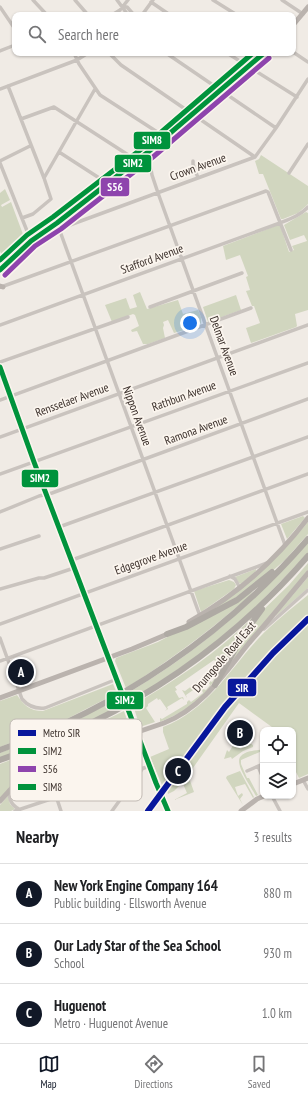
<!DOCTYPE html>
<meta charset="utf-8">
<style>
:root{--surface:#fff;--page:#f6f6f6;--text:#202124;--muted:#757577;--line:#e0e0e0;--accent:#111827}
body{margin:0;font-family:"PT Sans Narrow",sans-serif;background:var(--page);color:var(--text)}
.controls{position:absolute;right:12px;bottom:12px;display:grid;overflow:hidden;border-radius:8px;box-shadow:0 1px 3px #0004}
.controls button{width:36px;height:36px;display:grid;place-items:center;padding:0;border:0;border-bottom:1px solid var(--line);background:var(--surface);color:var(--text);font:20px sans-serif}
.you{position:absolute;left:190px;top:323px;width:14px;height:14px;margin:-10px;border:3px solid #fff;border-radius:50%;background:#1a73e8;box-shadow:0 0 0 6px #1a73e833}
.badge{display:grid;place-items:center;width:26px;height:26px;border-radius:50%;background:var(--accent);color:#fff;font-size:13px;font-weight:700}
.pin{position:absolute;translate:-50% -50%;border:2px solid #fff;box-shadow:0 1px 4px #0006}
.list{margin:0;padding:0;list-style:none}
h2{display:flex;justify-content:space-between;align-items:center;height:52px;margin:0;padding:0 16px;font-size:17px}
h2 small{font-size:13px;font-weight:400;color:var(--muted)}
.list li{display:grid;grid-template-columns:26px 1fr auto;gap:12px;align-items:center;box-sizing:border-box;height:60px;padding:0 16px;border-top:1px solid var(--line)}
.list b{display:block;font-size:15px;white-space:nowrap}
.list p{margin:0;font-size:13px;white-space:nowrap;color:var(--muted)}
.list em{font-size:13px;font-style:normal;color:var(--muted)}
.icon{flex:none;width:22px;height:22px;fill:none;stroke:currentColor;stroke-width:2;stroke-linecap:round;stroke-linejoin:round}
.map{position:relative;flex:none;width:308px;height:811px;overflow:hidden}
.search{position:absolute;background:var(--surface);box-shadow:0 1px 3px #0004;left:12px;right:12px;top:12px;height:44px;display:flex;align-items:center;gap:10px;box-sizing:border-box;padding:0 14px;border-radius:8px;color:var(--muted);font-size:15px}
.sheet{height:232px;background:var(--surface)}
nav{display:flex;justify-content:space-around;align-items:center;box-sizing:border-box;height:56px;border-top:1px solid var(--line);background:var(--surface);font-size:11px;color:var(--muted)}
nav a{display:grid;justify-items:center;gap:2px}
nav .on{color:var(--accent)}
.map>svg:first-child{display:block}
.green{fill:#d1d6bf}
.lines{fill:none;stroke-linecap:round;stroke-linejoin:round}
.street{stroke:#c9c3be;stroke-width:3.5}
.secondary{stroke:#bab3ae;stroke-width:5}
.highway{stroke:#afaaa4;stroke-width:6}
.secondary-bridge{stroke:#bab3ae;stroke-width:5}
.bus-1-casing{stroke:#fbf5ee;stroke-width:8}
.bus-2-casing{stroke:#fbf5ee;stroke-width:8}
.bus-3-casing{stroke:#fbf5ee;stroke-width:8}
.bus-1{stroke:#00933c;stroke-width:5}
.bus-2{stroke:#8e44ad;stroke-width:5}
.bus-3{stroke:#00933c;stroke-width:5}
.metro-1-casing{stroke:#fbf5ee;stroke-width:9}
.metro-1{stroke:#08179c;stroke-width:6}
.labels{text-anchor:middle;stroke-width:3.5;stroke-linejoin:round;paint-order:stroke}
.street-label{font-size:12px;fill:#3b302b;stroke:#fbf5ee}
.key{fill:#fbf5ee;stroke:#c1bab4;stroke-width:1}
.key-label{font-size:11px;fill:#3b302b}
.line-badge{stroke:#fbf5ee;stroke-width:1.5}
.badge-label{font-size:11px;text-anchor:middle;font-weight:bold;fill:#fff}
</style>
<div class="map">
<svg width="308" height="811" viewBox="0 0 308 811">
<rect width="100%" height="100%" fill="#f0ebe5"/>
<!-- green -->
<path class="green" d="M261 155 308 186V204L306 206 298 213 283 219H281L263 174H259L255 161 259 159Z
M5 189 10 200 1 205 2 207 11 202 24 237 3 258 0 251V193Z
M306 212 308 213V310L295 314 297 326 296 327 251 343 246 328 260 323 254 306H252L246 291 250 290 246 277 248 276 240 255 226 260 223 246 278 225H280L289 252 294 250 292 246 307 241 304 235 290 240 284 225Z
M140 292 147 309 178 300 183 314 198 310 201 317V323L198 326 174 333 168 320 163 322 164 325 163 328 165 338 148 344H143L137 331 132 332 131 330 139 326 135 315 133 314 112 322 105 305 126 298 130 309 137 307 133 295Z
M236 295 241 310 208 322 203 307Z
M303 516 305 518 287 539 281 524Z
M308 522V534L285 560 255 586 203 617C244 589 276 560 308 522Z
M308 542V553L248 615 199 655 131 701 128 693C168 669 206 642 241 610 265 589 286 565 308 542Z
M308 563V570L227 667 248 629 260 613 289 585Z
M256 569V571L241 584 239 583 235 577Z
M308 577V588L276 616V615Z
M229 580 234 582 236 585 234 589 201 612 194 591Z
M253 591C247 600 235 608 226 616 194 642 161 666 126 688L115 661 116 658 158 642Z
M308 595V617C267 652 230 696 199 739H198L164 784 162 785 150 757 169 749 163 732V727C207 710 227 673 258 639 273 623 291 609 308 595Z
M253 617C237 644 220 679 198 700 187 710 174 716 160 722V718L162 719 187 704V702L189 700 191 702 203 693 202 690 203 689 206 690 210 685 209 683 210 681 212 682 221 669 217 666 218 663 217 662H216L214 660 175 687 177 690 175 691 179 698 183 697 184 700 182 698 167 707 168 709 165 711 167 709 160 699 158 700 157 698 148 704V706L146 708 155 722 140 727 133 705C175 681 218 652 253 617Z
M308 624V774L299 778 293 766V730H276L239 703 188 775 194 792 174 800 187 793 183 784H181L174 791 168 794 167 791C188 762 209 731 232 703 255 675 281 649 308 624Z
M214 668 210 676 208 675 196 688 186 695 187 698 182 690 185 691 212 671 211 669Z
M113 684 117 693 57 724 0 747V701L17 695C24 705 29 711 43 711Z
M119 698 122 705 89 722 0 759V753L64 727Z
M124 711 131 732 39 764 23 774 0 798V764L68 738Z
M235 733 253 745V747L243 751 232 759 231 757 224 759 227 750 229 752 234 744 241 749 246 742Z
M263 749V753L262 751 241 760V764L247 778H249L258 795 256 796C252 788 233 763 241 756 247 750 256 751 263 749Z
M240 771 254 797 253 798 245 784 235 787 238 796 242 793 243 795 240 799 243 805 226 778 227 776Z
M8 796 10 804 15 809 11 811H0V805Z"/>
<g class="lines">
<!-- street -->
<path class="street" d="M33 0 47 15
M75 0 88 15
M117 0 128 15
M213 0 237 15
M282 0 303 14
M151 2 170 15
M0 7 15 29
M123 7H127L134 15
M112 15 120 10 128 0
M142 15 153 0
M0 51 15 45
M293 52 308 62
M74 53 79 64 100 95 165 137
M109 53 121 65 255 157
M166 53 276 128
M227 53 297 97
M8 86 44 178 51 199 33 214 22 218
M0 89 77 60 88 53
M21 119 54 107 136 160
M59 152 107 183
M148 152 152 175 158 193 285 545
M0 161 30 146
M193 161V164L198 178
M0 163 31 241
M289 173 308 144
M44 178 95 89
M57 223 200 616
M59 229 255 157 276 128 308 79
M1 287 266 191 268 192 291 250
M150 307 242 273
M0 325 280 223C290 219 301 215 308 207
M0 362 128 317
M0 400 251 308
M0 437 308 325
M0 474 308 363
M0 512 39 496 52 493 308 399
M59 527 308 437
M0 549 39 536
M72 560 308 474
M230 576 235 579 240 588
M0 589 39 578H44L74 568
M0 624 308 512
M264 629 308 590
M0 638 22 699C28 706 36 709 45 708L117 679
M0 661 267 563
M45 763 61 811
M258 766 263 778
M247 771 263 764
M303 780 308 789
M9 790C9 799 11 805 19 809
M272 796 280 811
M15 811 150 766
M112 811 143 768"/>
<!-- secondary -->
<path class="secondary" d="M293 25 308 7
M0 270 31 241 57 223 148 152 264 53
M0 286 3 287
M0 367 34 462 119 683
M189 622C235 596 276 560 308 518
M0 698 132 649 170 633
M131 715 156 783 168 811
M293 784 308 778
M0 801 22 777 41 765 164 723C202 708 224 674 249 643 269 620 288 597 308 573
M241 811 257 799 264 796"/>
<!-- highway -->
<path class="highway" d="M167 634 186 627 237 600 272 572
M215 685 243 635 262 609
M0 750C119 707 225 635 308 539
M0 760C31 749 63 737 93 722 175 682 248 625 308 556"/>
<!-- secondary-bridge -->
<path class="secondary-bridge" d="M119 683 131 715"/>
<!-- bus-1 casing -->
<g class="bus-1-casing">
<path id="bus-1" d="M0 270 31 241 57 223 148 152 264 53
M0 367 34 462 156 783 168 811"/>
</g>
<!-- bus-2 casing -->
<g class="bus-2-casing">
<path id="bus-2" d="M5 275 35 246 61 229 153 157 269 58"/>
</g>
<!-- bus-3 casing -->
<g class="bus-3-casing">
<path id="bus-3" d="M0 260 27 235 53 217 144 147 253 53"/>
</g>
<!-- bus-1 -->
<use href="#bus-1" class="bus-1"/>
<!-- bus-2 -->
<use href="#bus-2" class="bus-2"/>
<!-- bus-3 -->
<use href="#bus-3" class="bus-3"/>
<!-- metro-1 casing -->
<g class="metro-1-casing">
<path id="metro-1" d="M148 811 225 707 273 653 308 619"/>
</g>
<!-- metro-1 -->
<use href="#metro-1" class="metro-1"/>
</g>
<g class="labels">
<!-- street labels -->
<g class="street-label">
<text transform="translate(198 167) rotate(-20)" y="4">Crown Avenue</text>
<text transform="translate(152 259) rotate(-20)" y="4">Stafford Avenue</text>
<text transform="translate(224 346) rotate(70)" y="4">Delmar Avenue</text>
<text transform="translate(184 396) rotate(-20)" y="4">Rathbun Avenue</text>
<text transform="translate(72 400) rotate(-20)" y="4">Rensselaer Avenue</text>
<text transform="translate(137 416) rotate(70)" y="4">Nippon Avenue</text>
<text transform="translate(196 430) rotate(-20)" y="4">Ramona Avenue</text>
<text transform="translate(151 558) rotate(-20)" y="4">Edgegrove Avenue</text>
<text transform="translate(224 657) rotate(-49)" y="4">Drumgoole Road East</text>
</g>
</g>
<!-- legend -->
<rect x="10" y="719" width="132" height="82" rx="6" class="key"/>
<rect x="18" y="730" width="18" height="6" fill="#08179c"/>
<rect x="18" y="748" width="18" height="6" fill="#00933c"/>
<rect x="18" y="766" width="18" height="6" fill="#8e44ad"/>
<rect x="18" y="784" width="18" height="6" fill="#00933c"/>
<g class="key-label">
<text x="43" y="737">Metro SIR</text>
<text x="43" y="755">SIM2</text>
<text x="43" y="773">S56</text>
<text x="43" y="791">SIM8</text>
</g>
<g class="line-badge">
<rect x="133" y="131" width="38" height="19" rx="4" fill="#00933c"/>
<rect x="114" y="154" width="38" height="19" rx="4" fill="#00933c"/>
<rect x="100" y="177" width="30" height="20" rx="4" fill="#8e44ad"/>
<rect x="21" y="469" width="38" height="19" rx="4" fill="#00933c"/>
<rect x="227" y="678" width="30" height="19" rx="4" fill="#08179c"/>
<rect x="106" y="691" width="38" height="19" rx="4" fill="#00933c"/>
</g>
<g class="badge-label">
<text x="152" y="144">SIM8</text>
<text x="133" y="167">SIM2</text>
<text x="115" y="191">S56</text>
<text x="40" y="482">SIM2</text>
<text x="242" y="692">SIR</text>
<text x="125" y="704">SIM2</text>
</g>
</svg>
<div class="controls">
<button><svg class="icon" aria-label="locate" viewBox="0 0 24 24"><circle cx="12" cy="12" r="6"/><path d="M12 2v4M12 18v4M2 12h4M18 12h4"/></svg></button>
<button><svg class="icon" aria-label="layers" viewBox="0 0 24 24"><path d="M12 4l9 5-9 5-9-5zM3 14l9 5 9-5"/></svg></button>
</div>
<div class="you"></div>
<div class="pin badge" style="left:21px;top:672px">A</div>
<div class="pin badge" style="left:240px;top:733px">B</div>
<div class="pin badge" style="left:178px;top:771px">C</div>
<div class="search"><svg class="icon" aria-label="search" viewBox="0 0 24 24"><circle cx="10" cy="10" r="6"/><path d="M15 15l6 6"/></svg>Search here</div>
</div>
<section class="sheet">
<h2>Nearby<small>3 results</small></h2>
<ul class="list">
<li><span class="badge">A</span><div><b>New York Engine Company 164</b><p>Public building · Ellsworth Avenue</p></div><em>880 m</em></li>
<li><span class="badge">B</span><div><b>Our Lady Star of the Sea School</b><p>School</p></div><em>930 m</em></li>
<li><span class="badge">C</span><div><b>Huguenot</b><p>Metro · Huguenot Avenue</p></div><em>1.0 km</em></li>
</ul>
</section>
<nav>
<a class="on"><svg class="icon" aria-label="map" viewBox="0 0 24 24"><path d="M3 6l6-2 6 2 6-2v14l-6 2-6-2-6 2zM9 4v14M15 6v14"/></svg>Map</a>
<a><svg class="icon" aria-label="directions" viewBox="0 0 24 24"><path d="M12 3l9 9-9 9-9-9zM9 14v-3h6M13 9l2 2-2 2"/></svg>Directions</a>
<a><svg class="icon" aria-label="saved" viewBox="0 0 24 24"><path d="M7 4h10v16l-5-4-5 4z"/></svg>Saved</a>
</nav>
